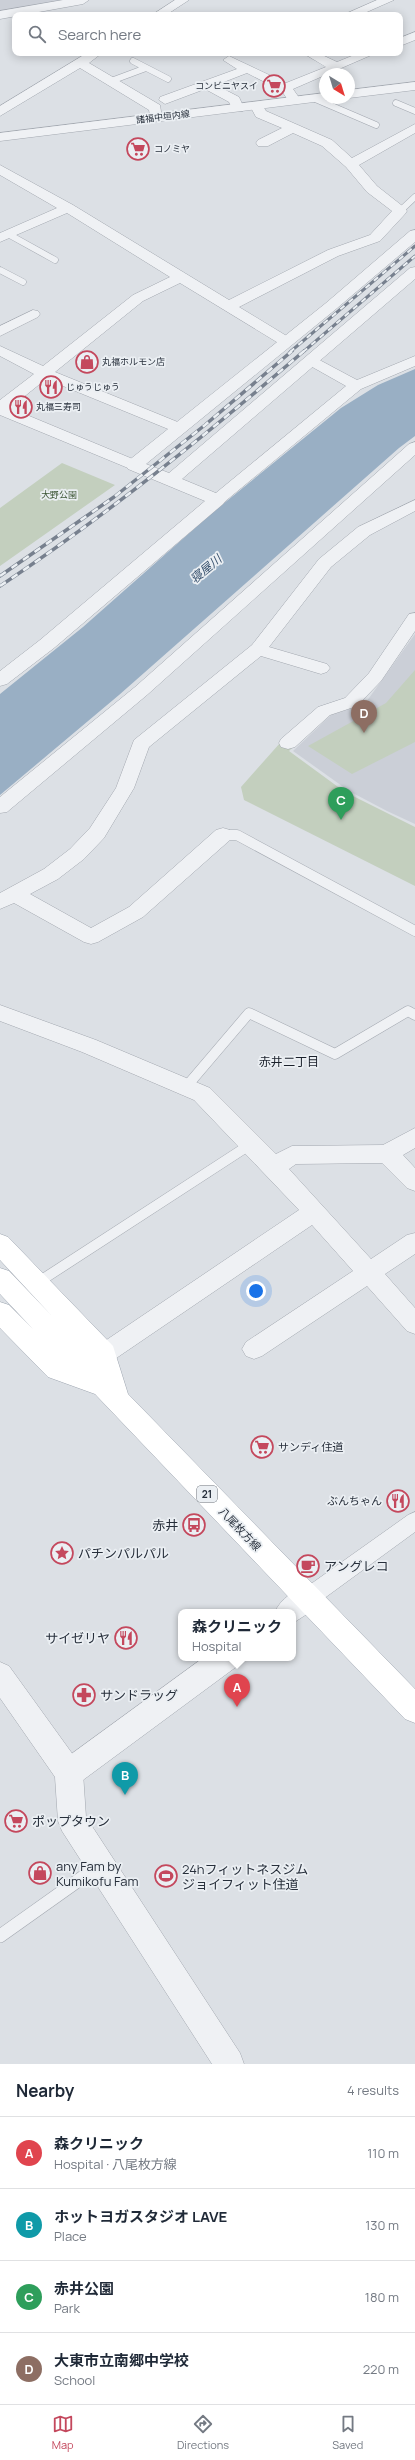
<!DOCTYPE html>
<meta charset="utf-8">
<style>
:root{--surface:#fff;--page:#f2f2f3;--text:#1f2937;--muted:#747a83;--line:#e0e1e3;--accent:#c4485d}
body{margin:0;font-family:Manrope,"Noto Sans JP",sans-serif;background:var(--page);color:var(--text)}
.compass{position:absolute;left:319px;top:68px;width:36px;height:36px;border-radius:50%;background:var(--surface);box-shadow:0 2px 10px #0003;rotate:142deg}
.you{position:absolute;left:256px;top:1291px;width:14px;height:14px;margin:-10px;border:3px solid #fff;border-radius:50%;background:#1a73e8;box-shadow:0 0 0 6px #1a73e833}
.badge{display:grid;place-items:center;width:26px;height:26px;border-radius:50%;background:var(--accent);color:#fff;font-size:13px;font-weight:700}
.pin{position:absolute;translate:-50% -33px;filter:drop-shadow(0 1px 2px #0008)}
.pin::after{content:'';position:absolute;top:21px;width:14px;height:12px;background:inherit;clip-path:polygon(0 0,100% 0,50% 100%)}
.popup{position:absolute;left:178px;top:1609px;width:118px;height:52px;box-sizing:border-box;display:grid;place-content:center;border-radius:8px;background:var(--surface);filter:drop-shadow(0 1px 3px #0005);font-size:13px;white-space:nowrap;color:var(--muted)}
.popup b{font-size:15px;color:var(--text)}
.popup::after{content:'';position:absolute;left:50%;top:100%;margin-left:-8px;border:8px solid transparent;border-top-color:var(--surface)}
.list{margin:0;padding:0;list-style:none}
h2{display:flex;justify-content:space-between;align-items:center;height:52px;margin:0;padding:0 16px;font-size:17px}
h2 small{font-size:13px;font-weight:400;color:var(--muted)}
.list li{display:grid;grid-template-columns:26px 1fr auto;gap:12px;align-items:center;box-sizing:border-box;height:72px;padding:0 16px;border-top:1px solid var(--line)}
.list b{display:block;font-size:15px;white-space:nowrap}
.list p{margin:0;font-size:13px;white-space:nowrap;color:var(--muted)}
.list em{font-size:13px;font-style:normal;color:var(--muted)}
.icon{flex:none;width:22px;height:22px;fill:none;stroke:currentColor;stroke-width:2;stroke-linecap:round;stroke-linejoin:round}
.map{position:relative;flex:none;width:415px;height:2064px;overflow:hidden}
.search{position:absolute;background:var(--surface);box-shadow:0 2px 10px #0003;left:12px;right:12px;top:12px;height:44px;display:flex;align-items:center;gap:10px;box-sizing:border-box;padding:0 14px;border-radius:8px;color:var(--muted);font-size:15px}
.sheet{height:340px;background:var(--surface)}
nav{display:flex;justify-content:space-around;align-items:center;box-sizing:border-box;height:56px;border-top:1px solid var(--line);background:var(--surface);font-size:11px;color:var(--muted)}
nav a{display:grid;justify-items:center;gap:2px}
nav .on{color:var(--accent)}
.map>svg:first-child{display:block}
.built{fill:#cbcfd7}
.green{fill:#c3cfbe}
.water{fill:#99afc4}
.lines{fill:none;stroke-linecap:round;stroke-linejoin:round}
.service-far2-casing{stroke:#a2a7af;stroke-width:7}
.service-far1-casing{stroke:#a2a7af;stroke-width:11}
.service-casing{stroke:#a2a7af;stroke-width:14}
.pedestrian-casing{stroke:#a2a7af;stroke-width:1}
.minor-casing{stroke:#a2a7af;stroke-width:1}
.tertiary-casing{stroke:#a2a7af;stroke-width:1}
.primary-casing{stroke:#9da5b0;stroke-width:1}
.service-far2{stroke:#eff1f4;stroke-width:6}
.service-far1{stroke:#eff1f4;stroke-width:10}
.service{stroke:#eff1f4;stroke-width:13}
.pedestrian{fill:#eff1f4;fill-rule:evenodd}
.minor{fill:#eff1f4;fill-rule:evenodd}
.tertiary{fill:#eff1f4;fill-rule:evenodd}
.primary{fill:#fff;fill-rule:evenodd}
.rail-far1-casing{stroke:#77808e;stroke-width:3}
.rail-casing{stroke:#77808e;stroke-width:3.5}
.rail-far1{stroke:#ebeff3;stroke-width:2;stroke-dasharray:5.5;stroke-linecap:butt}
.rail{stroke:#ebeff3;stroke-width:2.5;stroke-dasharray:7;stroke-linecap:butt}
.labels{text-anchor:middle;stroke-width:3.5;stroke-linejoin:round;paint-order:stroke}
.far-poi-label{font-size:9px;fill:#272f3b;stroke:#ebeff3;text-anchor:start}
.far-street-label{font-size:9px;fill:#272f3b;stroke:#ebeff3}
.far-park-label{font-size:9px;fill:#3c5535;stroke:#ebeff3}
.shield{fill:#ebeff3;stroke:#626972;stroke-width:1}
.shield-label{font-size:10px;font-weight:bold;fill:#272f3b}
.poi-label{font-size:11px;fill:#272f3b;stroke:#ebeff3;text-anchor:start}
.street-label{font-size:11px;fill:#272f3b;stroke:#ebeff3}
.water-label{font-size:12px;font-style:italic;fill:#344e6b;stroke:#ebeff3}
.neighbourhood-label{font-size:12px;fill:#1a202b;stroke:#ebeff3}
.near-poi-label{font-size:13px;fill:#272f3b;stroke:#ebeff3;text-anchor:start}
</style>
<div class="map">
<svg width="415" height="2064" viewBox="0 0 415 2064">
<rect width="100%" height="100%" fill="#dce0e5"/>
<!-- built -->
<path class="built" d="M0 0H66L0 12Z
M415 634V824L387 811 349 791 293 751 332 714 364 705Z"/>
<!-- green -->
<path class="green" d="M62 463 115 485 0 566V508Z
M415 670V742L352 774 308 746 386 703Z
M280 743 292 748 289 751 345 792 415 827V886L244 800 241 787Z"/>
<!-- water -->
<path class="water" d="M415 369V436L399 448 119 695 0 795V694L83 627 212 513 341 408 378 385Z"/>
<g class="lines">
<!-- service-far2 casing -->
<g class="service-far2-casing">
<path id="service-far2" d="M133 61 168 79
M111 81 146 68
M313 98 376 125
M396 103 415 111
M400 211 415 197
M8 234 55 260
M0 270 23 282"/>
</g>
<!-- service-far1 casing -->
<g class="service-far1-casing">
<path id="service-far1" d="M223 835H237L415 931
M186 1087 249 1013 335 1054 408 1011 415 1015
M37 1283 251 1144"/>
</g>
<!-- service casing -->
<g class="service-casing">
<path id="service" d="M0 1936 100 1865"/>
</g>
<!-- pedestrian casing -->
<g class="pedestrian-casing">
<path id="pedestrian" d="M415 1512V1532L315 1605 308 1607 301 1605 298 1598 301 1591 408 1515Z"/>
</g>
<!-- minor casing -->
<g class="minor-casing">
<path id="minor" d="M63 0H89L83 4 0 19V11Z
M175 0H189L166 15H152Z
M377 0H394L360 15H343Z
M415 32V40L400 46V38Z
M87 53H102L89 63 160 105 162 118 161 121H151L149 110 80 68 0 116V106Z
M303 53H318L337 62 359 53H376L293 89 300 99 294 103 289 102 282 91 247 73 216 85 239 97 244 108 243 111H233L229 102 205 89 165 104 159 100 160 97 237 69 223 60 229 56 286 83 326 67Z
M256 102 261 103 266 111 332 140 352 158 415 124V133L359 165 377 186 405 208 407 211 405 214 380 241 338 256 239 307 290 338 292 341 290 344H280L180 283 143 301 55 372 185 425 187 428 185 431H173L46 379 10 408 140 462 142 465 140 468H128L0 415V400L34 374 0 356V346L43 366 133 295 170 277 67 213 0 242V233L57 208 0 175V165L73 205 229 300 328 250 370 235 392 211 367 192 346 167 322 146 293 133 268 146H258L256 143 258 140 282 128 256 117 250 106Z
M33 310 38 311 40 314 38 317 0 336V326Z
M312 356 357 380 415 356V366L361 389 223 503H211L209 500 211 497 346 386 307 364 304 361Z
M415 442V455L147 695 7 812 0 813V797L135 687 409 444Z
M415 500V511L370 535 331 567 269 647 327 664 330 668 327 672 321 674 261 656 149 747 134 788 104 838 84 859 58 879 30 894 91 928 129 907 216 830 223 828 230 830 233 835 230 840 143 917 98 942 91 944 84 942 14 903 0 909V893L44 869 70 849 90 828 116 788 134 740 252 645 319 559 358 527Z
M415 613V631L381 681 357 706 330 715 295 747 288 749 281 747 279 743 281 739 318 707 345 698 369 673 409 614Z
M0 1005 96 1040 210 1088 276 1154 292 1146 383 1145 415 1128V1148L403 1155 415 1168V1191L407 1188 382 1163 296 1164 289 1169 371 1259 407 1235 415 1233V1254L385 1274 415 1308V1334L407 1331 367 1286 262 1356 254 1359 246 1356 242 1349 246 1342 353 1271 312 1225 112 1361 104 1364 96 1361 92 1354 96 1347 299 1210 194 1100 82 1052 0 1021Z
M0 1662 9 1666 79 1763 83 1773 86 1817 240 2053 244 2064H212L62 1831 58 1821 55 1777 0 1698Z"/>
</g>
<!-- tertiary casing -->
<g class="tertiary-casing">
<path id="tertiary" d="M415 82V90L349 98V90Z
M325 93V98H331L330 100 0 141V133Z
M415 230V242L336 309 146 464 169 473 410 268 415 267V279L182 479 223 496 226 500 223 504 54 648 7 684 0 686V671L40 640 205 501 128 469 126 465 128 461 326 303 410 231Z
M308 1585 318 1589 322 1598 318 1607 293 1623V1612H275C281 1598 294 1591 308 1585Z
M203 1658H240L236 1667 79 1783 69 1787 59 1783 55 1773 59 1763Z"/>
</g>
<!-- primary casing -->
<g class="primary-casing">
<path id="primary" d="M0 1234 8 1237 113 1346 128 1394 415 1689V1723L405 1719 95 1394 48 1377 0 1328V1302L9 1305 33 1329 0 1294V1268L9 1271 52 1316 0 1260Z"/>
</g>
<!-- service-far2 -->
<use href="#service-far2" class="service-far2"/>
<!-- service-far1 -->
<use href="#service-far1" class="service-far1"/>
<!-- service -->
<use href="#service" class="service"/>
<!-- pedestrian -->
<use href="#pedestrian" class="pedestrian"/>
<!-- minor -->
<use href="#minor" class="minor"/>
<!-- tertiary -->
<use href="#tertiary" class="tertiary"/>
<!-- primary -->
<use href="#primary" class="primary"/>
<!-- rail-far1 casing -->
<g class="rail-far1-casing">
<path id="rail-far1" d="M290 352 415 246
M303 352 415 256"/>
</g>
<!-- rail casing -->
<g class="rail-casing">
<path id="rail" d="M0 576 114 497 205 425 292 351
M0 586C107 515 206 435 304 351"/>
</g>
<!-- rail-far1 -->
<use href="#rail-far1" class="rail-far1"/>
<!-- rail -->
<use href="#rail" class="rail"/>
</g>
<!-- icons -->
<defs>
<g id="supermarket-ring" transform="scale(1.15)"><circle r="9.5" fill="#ebeff3" stroke="#c4485d" stroke-width="1.5"/><path d="M-6-5.5h2.5l.6 2H6L4.5 2H-2.5L-4.4-4H-6ZM-1.5 3.2a1.3 1.3 0 1 0 .1 0ZM3 3.2a1.3 1.3 0 1 0 .1 0Z" fill="#c4485d"/></g>
<g id="shop-ring" transform="scale(1.15)"><circle r="9.5" fill="#ebeff3" stroke="#c4485d" stroke-width="1.5"/><path d="M-5-2.5h2.3a2.7 3.5 0 0 1 5.4 0H5L5.5 6h-11ZM-1.5-2.5h3a1.5 2.3 0 0 0-3 0Z" fill="#c4485d"/></g>
<g id="restaurant-ring" transform="scale(1.15)"><circle r="9.5" fill="#ebeff3" stroke="#c4485d" stroke-width="1.5"/><path d="M-5-6h1v4h1v-4h1v4h1v-4h1v5L-1.5 .5V6h-2V.5L-5-1ZM5-6V6H3V1.5H1.5Q1.5-4 5-6Z" fill="#c4485d"/></g>
<g id="bus-ring" transform="scale(1.15)"><circle r="9.5" fill="#ebeff3" stroke="#c4485d" stroke-width="1.5"/><path d="M-5-6H5V4H4V6H2V4H-2V6H-4V4H-5ZM-3.5-4V0h7V-4ZM-3.5 1.2v1.5H-2V1.2ZM2 1.2v1.5H3.5V1.2Z" fill="#c4485d"/></g>
<g id="sight-ring" transform="scale(1.15)"><circle r="9.5" fill="#ebeff3" stroke="#c4485d" stroke-width="1.5"/><path d="M0-6L1.8-2.2L6-1.7L2.9 1.2L3.7 5.4L0 3.3L-3.7 5.4L-2.9 1.2L-6-1.7L-1.8-2.2Z" fill="#c4485d"/></g>
<g id="cafe-ring" transform="scale(1.15)"><circle r="9.5" fill="#ebeff3" stroke="#c4485d" stroke-width="1.5"/><path d="M-5.5-4.5H6V0H3Q3 3.5 0 3.5H-2.5Q-5.5 3.5-5.5 0ZM3-3.2v2h1.7v-2ZM-6 4.5H4V6H-6Z" fill="#c4485d"/></g>
<g id="pharmacy-ring" transform="scale(1.15)"><circle r="9.5" fill="#ebeff3" stroke="#c4485d" stroke-width="1.5"/><path d="M-2-6h4v4h4v4h-4v4h-4v-4h-4v-4h4Z" fill="#c4485d"/></g>
<g id="stadium-ring" transform="scale(1.15)"><circle r="9.5" fill="#ebeff3" stroke="#c4485d" stroke-width="1.5"/><path d="M0-5a6.5 5 0 1 0 0 10a6.5 5 0 1 0 0-10ZM-3.5-1.8h7v3.6h-7Z" fill="#c4485d"/></g>
</defs>
<g fill-rule="evenodd">
<use href="#supermarket-ring" x="274" y="86"/>
<use href="#supermarket-ring" x="138" y="149"/>
<use href="#shop-ring" x="87" y="362"/>
<use href="#restaurant-ring" x="51" y="387"/>
<use href="#restaurant-ring" x="21" y="407"/>
<use href="#supermarket-ring" x="262" y="1447"/>
<use href="#restaurant-ring" x="398" y="1501"/>
<use href="#bus-ring" x="194" y="1525"/>
<use href="#sight-ring" x="62" y="1553"/>
<use href="#cafe-ring" x="308" y="1566"/>
<use href="#restaurant-ring" x="126" y="1638"/>
<use href="#pharmacy-ring" x="84" y="1695"/>
<use href="#supermarket-ring" x="16" y="1821"/>
<use href="#shop-ring" x="40" y="1873"/>
<use href="#stadium-ring" x="166" y="1876"/>
</g>
<g class="labels">
<!-- far-poi labels -->
<g class="far-poi-label">
<text x="258" y="89" text-anchor="end">コンビニヤスイ</text>
<text x="154" y="152">コノミヤ</text>
<text x="102" y="365">丸福ホルモン店</text>
<text x="66" y="390">じゅうじゅう</text>
<text x="36" y="410">丸福三寿司</text>
</g>
<!-- far-street labels -->
<g class="far-street-label">
<text transform="translate(163 117) rotate(-7)" y="3">諸福中垣内線</text>
</g>
<!-- far-park labels -->
<g class="far-park-label">
<text x="59" y="498">大野公園</text>
</g>
<!-- shield labels -->
<rect class="shield" x="197" y="1486" width="20" height="16" rx="3"/>
<g class="shield-label">
<text x="207" y="1498">21</text>
</g>
<!-- poi labels -->
<g class="poi-label">
<text x="278" y="1451">サンディ住道</text>
<text x="382" y="1505" text-anchor="end">ぶんちゃん</text>
</g>
<!-- street labels -->
<g class="street-label">
<text transform="translate(240 1529) rotate(46)" y="4">八尾枚方線</text>
</g>
<!-- water labels -->
<g class="water-label">
<text transform="translate(206 569) rotate(-40)" y="4">寝屋川</text>
</g>
<!-- neighbourhood labels -->
<g class="neighbourhood-label">
<text x="289" y="1066">赤井二丁目</text>
</g>
<!-- near-poi labels -->
<g class="near-poi-label">
<text x="178" y="1530" text-anchor="end">赤井</text>
<text x="78" y="1558">パチンパルパル</text>
<text x="324" y="1571">アングレコ</text>
<text x="110" y="1643" text-anchor="end">サイゼリヤ</text>
<text x="100" y="1700">サンドラッグ</text>
<text x="32" y="1826">ポップタウン</text>
<text x="56" y="1871">any Fam by<tspan x="56" dy="15">Kumikofu Fam</tspan></text>
<text x="182" y="1874">24hフィットネスジム<tspan x="182" dy="15">ジョイフィット住道</tspan></text>
</g>
</g>
</svg>
<svg class="compass" viewBox="-18 -18 36 36"><path d="M0-13l5 13h-10z" fill="#e53935"/><path d="M0 13l5-13h-10z" fill="#747a83"/></svg>
<div class="you"></div>
<div class="pin badge" style="left:237px;top:1707px;background:#e0444e">A</div>
<div class="popup"><b>森クリニック</b>Hospital</div>
<div class="pin badge" style="left:125px;top:1795px;background:#0f9aa8">B</div>
<div class="pin badge" style="left:341px;top:820px;background:#2e9e5b">C</div>
<div class="pin badge" style="left:364px;top:733px;background:#8d6e63">D</div>
<div class="search"><svg class="icon" aria-label="search" viewBox="0 0 24 24"><circle cx="10" cy="10" r="6"/><path d="M15 15l6 6"/></svg>Search here</div>
</div>
<section class="sheet">
<h2>Nearby<small>4 results</small></h2>
<ul class="list">
<li><span class="badge" style="background:#e0444e">A</span><div><b>森クリニック</b><p>Hospital · 八尾枚方線</p></div><em>110 m</em></li>
<li><span class="badge" style="background:#0f9aa8">B</span><div><b>ホットヨガスタジオ LAVE</b><p>Place</p></div><em>130 m</em></li>
<li><span class="badge" style="background:#2e9e5b">C</span><div><b>赤井公園</b><p>Park</p></div><em>180 m</em></li>
<li><span class="badge" style="background:#8d6e63">D</span><div><b>大東市立南郷中学校</b><p>School</p></div><em>220 m</em></li>
</ul>
</section>
<nav>
<a class="on"><svg class="icon" aria-label="map" viewBox="0 0 24 24"><path d="M3 6l6-2 6 2 6-2v14l-6 2-6-2-6 2zM9 4v14M15 6v14"/></svg>Map</a>
<a><svg class="icon" aria-label="directions" viewBox="0 0 24 24"><path d="M12 3l9 9-9 9-9-9zM9 14v-3h6M13 9l2 2-2 2"/></svg>Directions</a>
<a><svg class="icon" aria-label="saved" viewBox="0 0 24 24"><path d="M7 4h10v16l-5-4-5 4z"/></svg>Saved</a>
</nav>
